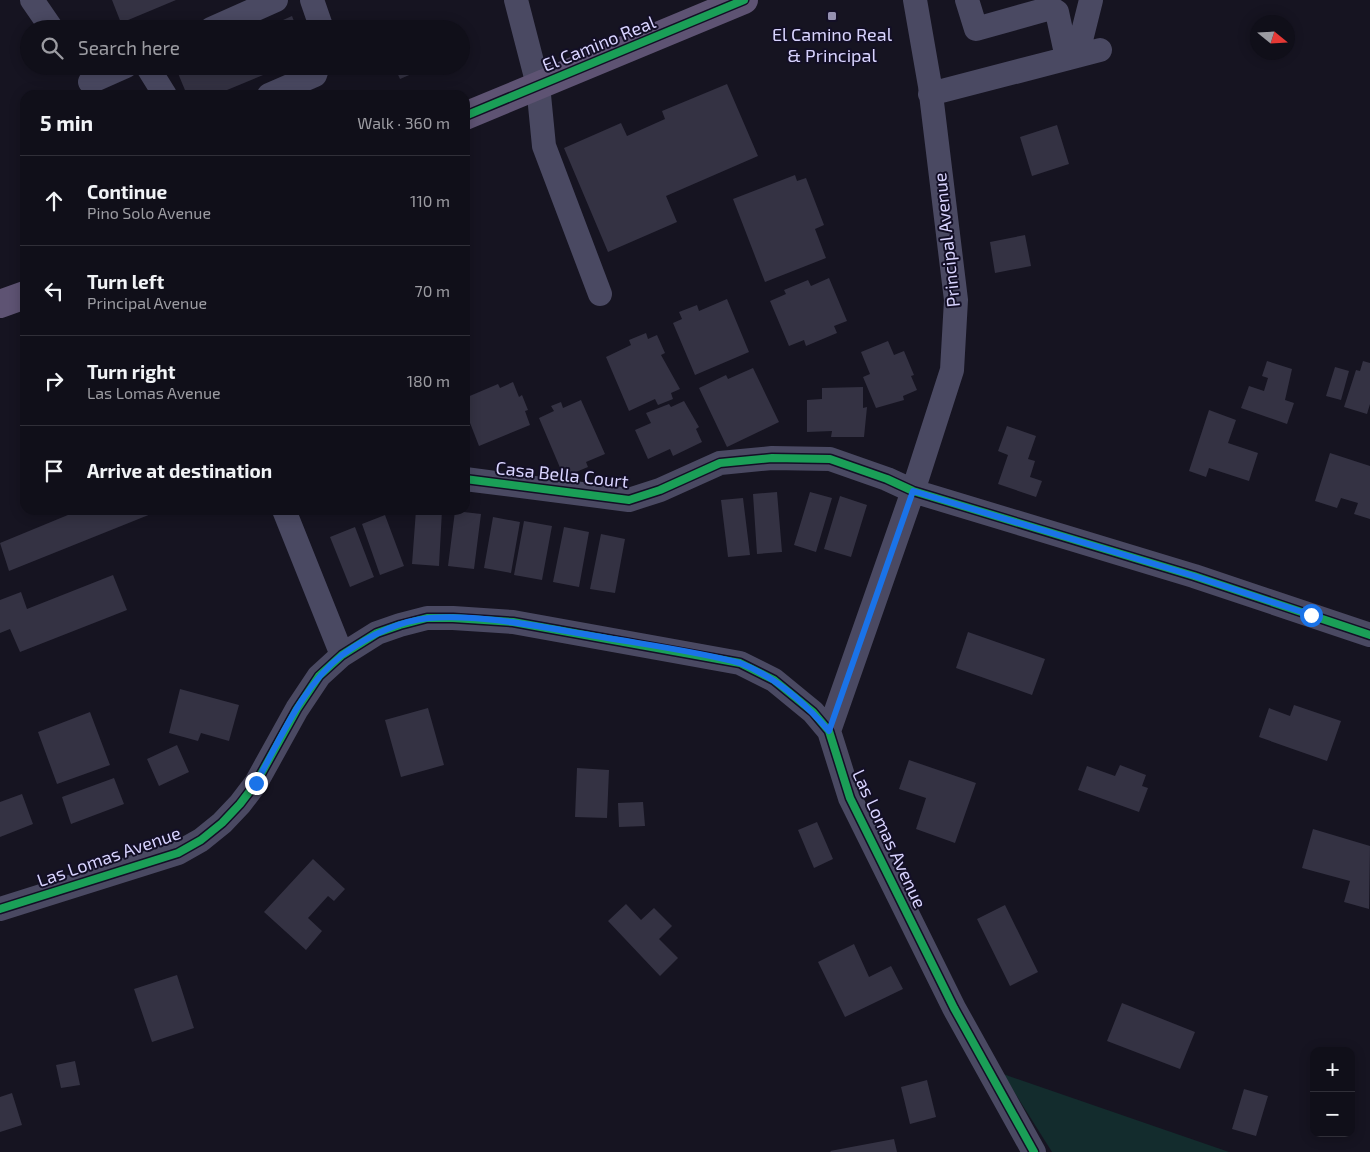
<!DOCTYPE html>
<meta charset="utf-8">
<style>
:root{--surface:#100f19;--page:#191822;--text:#f1f3f6;--muted:#9c9ca2;--line:#302f38}
body{margin:0;font-family:"Exo 2",sans-serif;background:var(--page);color:var(--text)}
.controls{position:absolute;right:15px;bottom:15px;display:grid;overflow:hidden;border-radius:10px;box-shadow:0 2px 12px #0003}
.controls button{width:45px;height:45px;display:grid;place-items:center;padding:0;border:0;border-bottom:1px solid var(--line);background:var(--surface);color:var(--text);font:25px sans-serif}
.compass{position:absolute;left:1250px;top:15px;width:45px;height:45px;border-radius:50%;background:var(--surface);box-shadow:0 2px 12px #0003;rotate:108deg}
.stop{position:absolute;width:15px;height:15px;margin:-11px;border:4px solid #1a73e8;border-radius:50%;background:#fff}
.stop.end{background:#1a73e8;border-color:#fff;box-shadow:0 1px 5px #0008}
.list{margin:0;padding:0;list-style:none}
h2{display:flex;justify-content:space-between;align-items:center;height:65px;margin:0;padding:0 20px;font-size:21px}
h2 small{font-size:16px;font-weight:400;color:var(--muted)}
.list li{display:grid;grid-template-columns:32px 1fr auto;gap:15px;align-items:center;box-sizing:border-box;height:90px;padding:0 20px;border-top:1px solid var(--line)}
.list b{display:block;font-size:19px;white-space:nowrap}
.list p{margin:0;font-size:16px;white-space:nowrap;color:var(--muted)}
.list em{font-size:16px;font-style:normal;color:var(--muted)}
.icon{flex:none;width:28px;height:28px;fill:none;stroke:currentColor;stroke-width:2;stroke-linecap:round;stroke-linejoin:round}
.map{position:relative;flex:none;width:1370px;height:1152px;overflow:hidden}
.search{position:absolute;background:var(--surface);box-shadow:0 2px 12px #0003;left:20px;top:20px;width:450px;height:55px;display:flex;align-items:center;gap:12px;box-sizing:border-box;padding:0 18px;border-radius:28px;color:var(--muted);font-size:19px}
.panel{position:absolute;background:var(--surface);box-shadow:0 2px 12px #0003;left:20px;top:90px;width:450px;height:425px;border-radius:15px}
.map>svg:first-child{display:block}
.green{fill:#132c2d}
.building{fill:#343243}
.lines{fill:none;stroke-linecap:round;stroke-linejoin:round}
.minor{stroke:#4a4962;stroke-width:24}
.major{stroke:#5e5373;stroke-width:28}
.cycleway-casing{stroke:#130f26;stroke-width:11}
.cycleway{stroke:#1a9f57;stroke-width:8}
.route{stroke:#1a73e8;stroke-width:6}
.poi-dot{fill:#9591b1;stroke:#130f26;stroke-width:2}
.labels{text-anchor:middle;stroke-width:4;stroke-linejoin:round;paint-order:stroke}
.poi-label{font-size:18px;fill:#d9d4ff;stroke:#130f26}
.street-label{font-size:18px;fill:#d9d4ff;stroke:#130f26}
</style>
<div class="map">
<svg width="1370" height="1152" viewBox="0 0 1370 1152">
<rect width="100%" height="100%" fill="#161421"/>
<!-- green -->
<path class="green" d="M1003 1074 1229 1152H1052Z"/>
<!-- building -->
<path class="building" d="M112 0H176L121 23Z
M292 16 297 29H263Z
M175 66H285L215 95H187Z
M394 66H430L400 79Z
M727 84 758 156 666 196 677 222 608 252 564 148 621 123 627 136 665 119 662 111Z
M1057 125 1069 164 1032 176 1020 137Z
M795 175 797 181 806 178 824 225 815 229 826 258 765 282 733 199Z
M1025 235 1031 266 995 273 990 242Z
M829 278 847 321 834 326 837 333 806 346 804 340 789 346 770 301 786 294 784 290 808 280 811 286Z
M727 299 749 352 695 375 673 323 682 319 679 312 697 305 699 311Z
M646 333 648 339 657 335 665 353 661 355 680 389 671 393 673 399 658 405 655 399 629 411 606 357 631 345 629 340Z
M888 341 894 355 904 351 914 375 911 376 917 390 903 396 904 400 876 408 863 377 870 374 861 352Z
M1267 361 1292 369 1285 400 1294 403 1287 424 1241 408 1249 386 1264 391 1268 378 1262 376Z
M1363 361 1370 363V404L1367 414 1344 407 1356 370 1360 371Z
M1335 367 1349 371 1341 400 1326 396Z
M753 368 779 422 727 447 699 388 726 375 728 379Z
M513 382 519 397 522 395 528 410 525 411 530 425 479 446 465 410V398L498 384 500 388Z
M863 387V408L867 407 864 437H831L832 431 807 432V400L822 399V388Z
M581 400 605 454 586 462 588 467 564 477 539 418 554 411 551 406 561 402 563 408Z
M684 401 699 427 696 429 702 442 673 456 670 449 648 459 635 430 651 423 646 413 669 404 671 407Z
M1209 410 1236 420 1228 443 1258 453 1249 481 1209 468 1206 477 1189 471Z
M1007 426 1036 436 1028 459 1035 461 1030 477 1042 481 1036 497 998 484 1008 455 998 451Z
M1330 453 1370 466V519L1354 514 1358 503 1341 498 1337 508 1315 501Z
M777 492 782 552 757 554 753 494Z
M810 492 832 498 816 552 794 545Z
M840 496 867 505 851 557 824 549Z
M743 498 750 555 728 557 721 500Z
M80 510H161L9 571 0 543Z
M416 510H442L439 566 412 564Z
M455 511 481 514 474 569 448 566Z
M385 515 404 566 380 575 362 524Z
M493 517 520 522 511 573 484 568Z
M524 521 552 526 542 580 514 575Z
M355 527 374 577 350 587 330 537Z
M564 527 589 532 579 587 553 582Z
M601 534 625 539 615 593 590 589Z
M113 575 127 610 20 652 10 629 0 633V600L21 592 27 609Z
M968 632 1045 659 1032 695 956 668Z
M180 689 239 705 229 741 201 733 198 741 169 733Z
M1294 705 1341 721 1327 761 1259 737 1269 708 1290 716Z
M428 708 444 765 401 777 385 720Z
M90 712 110 765 57 784 38 732Z
M177 745 189 772 159 786 147 759Z
M909 760 976 783 955 843 916 829 926 798 899 789Z
M1120 765 1146 775 1142 786 1148 788 1139 812 1078 790 1087 766 1115 776Z
M577 768 609 770 607 818 575 817Z
M114 778 124 804 71 824 62 797Z
M22 794 33 824 0 837V802Z
M643 802 645 826 619 827 618 803Z
M817 822 833 859 814 868 798 830Z
M1313 829 1370 846 1369 909 1344 902 1350 881 1302 868Z
M313 859 345 889 334 901 328 896 308 918 322 931 306 950 264 912Z
M626 904 641 920 654 908 672 926 659 939 678 958 660 976 608 921Z
M1005 905 1038 972 1010 986 977 919Z
M854 944 869 977 891 966 903 989 845 1017 818 962Z
M177 975 194 1028 152 1042 134 989Z
M1122 1003 1195 1032 1180 1069 1107 1041Z
M75 1061 80 1085 61 1088 56 1065Z
M927 1080 936 1117 910 1124 901 1087Z
M1244 1089 1268 1096 1256 1136 1232 1129Z
M12 1093 22 1125 0 1132V1097Z
M894 1139 897 1152H831L830 1151Z"/>
<g class="lines">
<!-- minor -->
<path class="minor" d="M32 0 52 29
M312 0 322 29
M516 0 538 85 544 146 600 294
M967 0 976 29 1051 8 1057 12 1067 58
M211 29 276 0
M1077 56 1091 0
M147 66 165 95
M90 82 126 66
M930 94 1100 50
M269 95 315 75 318 66
M465 479 629 500 660 490 720 463 772 458 830 459 887 479 913 491 1194 576 1370 635
M284 510 342 655
M829 731 913 491 952 370 956 300 930 86 915 0
M0 909 178 853 201 840 222 823 240 804 256 783 297 709 319 676 342 655 377 633 400 625 427 618H453L513 622 740 663 774 680 813 712 829 731 850 798 954 1008 1034 1152"/>
<!-- major -->
<path class="major" d="M465 116 744 0
M0 304 25 295"/>
<!-- cycleway casing -->
<g class="cycleway-casing">
<path id="cycleway" d="M465 116 744 0
M465 479 629 500 660 490 720 463 772 458 830 459 887 479 913 491 1194 576 1370 635
M0 909 178 853 201 840 222 823 240 804 256 783 297 709 319 676 342 655 377 633 400 625 427 618H453L513 622 740 663 774 680 813 712 829 731 850 798 954 1008 1034 1152"/>
</g>
<!-- cycleway -->
<use href="#cycleway" class="cycleway"/>
</g>
<g class="lines">
<!-- route -->
<path class="route" d="M256 783C280 740 302 686 342 655 367 637 398 621 429 618 486 614 545 628 602 637 648 645 695 651 740 663 776 677 804 702 829 731L913 491 1194 576 1311 615"/>
</g>
<!-- markers -->
<rect class="poi-dot" x="827" y="11" width="10" height="10" rx="2.5"/>
<g class="labels">
<!-- poi labels -->
<g class="poi-label">
<text x="832" y="41">El Camino Real<tspan x="832" dy="21">&amp; Principal</tspan></text>
</g>
<!-- street labels -->
<g class="street-label">
<text transform="translate(599 44) rotate(-22)" y="6">El Camino Real</text>
<text transform="translate(947 240) rotate(-96)" y="6">Principal Avenue</text>
<text transform="translate(562 475) rotate(6)" y="6">Casa Bella Court</text>
<text transform="translate(889 839) rotate(65)" y="6">Las Lomas Avenue</text>
<text transform="translate(109 857) rotate(-19)" y="6">Las Lomas Avenue</text>
</g>
</g>
</svg>
<div class="controls">
<button>+</button>
<button>−</button>
</div>
<svg class="compass" viewBox="-18 -18 36 36"><path d="M0-13l5 13h-10z" fill="#e53935"/><path d="M0 13l5-13h-10z" fill="#9c9ca2"/></svg>
<div class="stop" style="left:1311px;top:615px"></div>
<div class="stop end" style="left:256px;top:783px"></div>
<div class="search"><svg class="icon" aria-label="search" viewBox="0 0 24 24"><circle cx="10" cy="10" r="6"/><path d="M15 15l6 6"/></svg>Search here</div>
<section class="panel">
<h2>5 min<small>Walk · 360 m</small></h2>
<ul class="list">
<li><svg class="icon" aria-label="ahead" viewBox="0 0 24 24"><path d="M12 20V5M6 11l6-6 6 6"/></svg><div><b>Continue</b><p>Pino Solo Avenue</p></div><em>110 m</em></li>
<li><svg class="icon" aria-label="left" viewBox="0 0 24 24"><path d="M17 20v-9H6M10 6l-5 5 5 5"/></svg><div><b>Turn left</b><p>Principal Avenue</p></div><em>70 m</em></li>
<li><svg class="icon" aria-label="right" viewBox="0 0 24 24"><path d="M7 20v-9h11M14 6l5 5-5 5"/></svg><div><b>Turn right</b><p>Las Lomas Avenue</p></div><em>180 m</em></li>
<li><svg class="icon" aria-label="arrive" viewBox="0 0 24 24"><path d="M6 21V4h12l-3 4 3 4H6"/></svg><div><b>Arrive at destination</b></div></li>
</ul>
</section>
</div>
